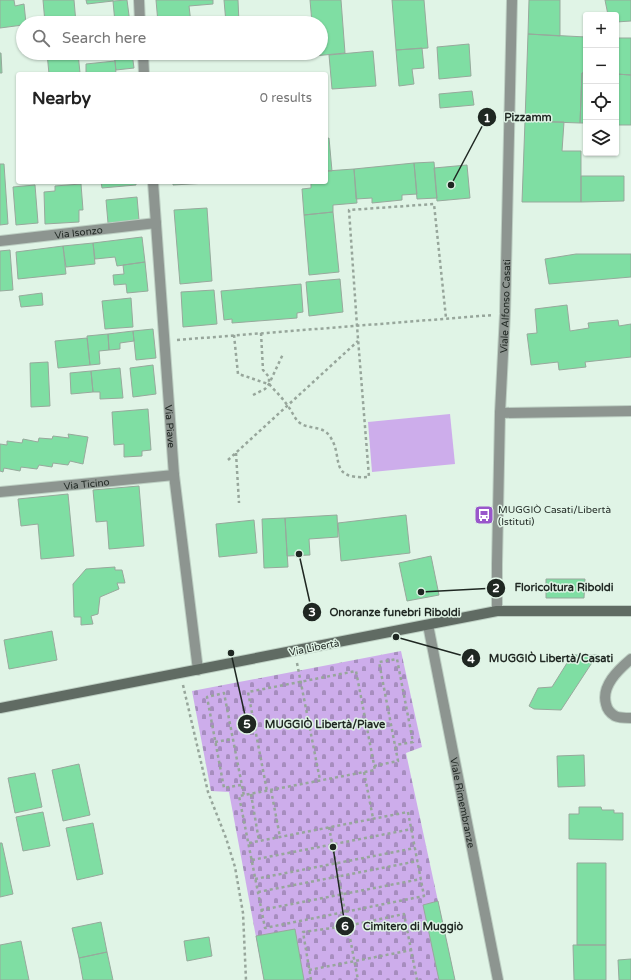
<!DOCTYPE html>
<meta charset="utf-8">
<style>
:root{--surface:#fff;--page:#f6f6f6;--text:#222;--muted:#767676;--line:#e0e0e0}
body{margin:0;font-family:"Varela Round",sans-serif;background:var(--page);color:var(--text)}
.controls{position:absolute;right:12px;top:12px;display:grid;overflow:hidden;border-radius:4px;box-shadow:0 1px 3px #0004}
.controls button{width:36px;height:36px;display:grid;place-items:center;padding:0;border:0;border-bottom:1px solid var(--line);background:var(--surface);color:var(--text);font:20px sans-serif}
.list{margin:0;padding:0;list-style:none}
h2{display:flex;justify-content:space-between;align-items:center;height:52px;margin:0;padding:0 16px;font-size:17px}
h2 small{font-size:13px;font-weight:400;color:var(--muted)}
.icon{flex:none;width:22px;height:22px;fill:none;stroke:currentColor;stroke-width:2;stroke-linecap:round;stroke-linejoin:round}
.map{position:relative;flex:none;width:631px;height:980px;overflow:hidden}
.search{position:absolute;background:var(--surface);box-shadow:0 1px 3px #0004;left:16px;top:16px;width:312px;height:44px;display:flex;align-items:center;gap:10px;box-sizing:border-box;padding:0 14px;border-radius:22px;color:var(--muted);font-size:15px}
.panel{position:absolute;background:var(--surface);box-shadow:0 1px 3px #0004;left:16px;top:72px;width:312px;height:112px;border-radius:4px}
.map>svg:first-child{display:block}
.cemetery{fill:url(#cemetery-stones)}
.park{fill:#cdadeb}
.building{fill:#7fdea3;stroke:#97a99c}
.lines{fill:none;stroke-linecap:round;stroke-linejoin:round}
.lane-casing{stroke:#bdcfc3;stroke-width:12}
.street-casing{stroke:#bdcfc3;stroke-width:12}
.secondary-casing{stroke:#bdcfc3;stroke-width:12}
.path{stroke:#97a69b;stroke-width:2.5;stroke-dasharray:3 3;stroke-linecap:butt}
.lane{stroke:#8d9590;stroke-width:10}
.street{stroke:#8d9590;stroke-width:10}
.secondary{stroke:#606b63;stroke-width:10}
.labels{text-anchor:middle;stroke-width:3;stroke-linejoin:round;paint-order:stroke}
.street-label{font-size:10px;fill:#1f2722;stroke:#e0f4e6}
.poi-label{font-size:10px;fill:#1f2722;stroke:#e0f4e6;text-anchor:start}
.leader{fill:none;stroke:#1f2722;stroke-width:1.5}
.callout-dot{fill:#1f2722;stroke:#e0f4e6;stroke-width:1.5}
.mark-label{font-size:12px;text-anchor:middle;font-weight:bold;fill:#fff}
.callout-label{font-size:11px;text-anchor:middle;font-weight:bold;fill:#1f2722;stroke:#e0f4e6;stroke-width:3;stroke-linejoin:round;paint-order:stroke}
</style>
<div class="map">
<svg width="631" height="980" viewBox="0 0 631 980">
<defs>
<pattern id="cemetery-stones" width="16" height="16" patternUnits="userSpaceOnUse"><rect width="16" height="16" fill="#cdadeb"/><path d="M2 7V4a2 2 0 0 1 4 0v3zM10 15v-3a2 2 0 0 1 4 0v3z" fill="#a68dbe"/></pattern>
</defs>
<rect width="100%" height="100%" fill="#e0f4e6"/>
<!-- cemetery -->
<path class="cemetery" d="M401 651 422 747 406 753 455 980H264L229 792 211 791 192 691Z"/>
<!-- park -->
<path class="park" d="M450 414 455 464 372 472 368 422Z"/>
<!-- building -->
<path class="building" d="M0 0H14L15 6 24 4 26 23H23V25L0 28Z
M43 0H74L76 23H45Z
M86 0H113V1L87 4Z
M127 0 130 23H115L113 1Z
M156 0H213V4L189 6 191 23H158Z
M224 0H238L239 23H226Z
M310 0H341L345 53 314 56V53H321V23H312Z
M392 0H424L428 48 396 50Z
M529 0H560V36L528 34Z
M605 0H631V21L616 22V15H608Z
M528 34 586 37V73H582L580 123 525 121Z
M616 38H631V75L616 74Z
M469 44 471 76 439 79 437 47Z
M422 48 424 68 412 69 414 84 399 86 396 50Z
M373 51 376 86 332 89 329 55Z
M0 53H1L2 73H0Z
M47 53H78L80 73 49 74Z
M114 53H132L134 68 116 70Z
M161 53H201L161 56Z
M115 61 116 74H86V64Z
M582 73H586V123H580Z
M616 74 631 75V125H616Z
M472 91 474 105 440 108 439 94Z
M525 121 564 122 562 151H581V202H522Z
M329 138 332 171H326V139Z
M434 162 437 198 417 199 414 163Z
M414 163 417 194 402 195V200L372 203V198L356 199 354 169Z
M0 164H4L8 224 0 225Z
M467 165 470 198 437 201 434 168Z
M354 169 357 203 333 205V212L304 215 302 189 311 188V182H326V171Z
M581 176H624V201L581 202Z
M101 182H136V185L102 188Z
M173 182H207V183L173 185Z
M81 184 83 210H79V222L45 224 44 192 55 191V186Z
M35 185 38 223 16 225 13 187Z
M137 197 139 220 108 223 106 200Z
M207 208 212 281 180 284 174 210Z
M333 212 339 272 309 275 304 215Z
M142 237 145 262 117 266 115 257 95 259 93 243Z
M93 243 95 264 66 267 63 246Z
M63 246 66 274 18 279 16 252Z
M10 250 13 290 0 291V251Z
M576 254H631V277L549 284 545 259Z
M145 262 148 291 127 293 126 284 114 285 113 275 124 274 123 265Z
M340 279 343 312 309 316 306 282Z
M301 284 303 312 297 313V318L232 323V319L224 320 221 291Z
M214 290 217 324 183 327 181 292Z
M42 293 43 305 21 307 19 296Z
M131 298 133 327 105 329 102 301Z
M567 305 570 331 589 328 588 323 618 320 619 326 631 324V357L585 362 586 367 559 370 558 362 531 365 527 334 537 333 535 309Z
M153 329 156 358 136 360 133 331Z
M133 331 134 341 120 343V349L109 350 108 334Z
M108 334 109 350 99 351 100 364 90 365 87 336Z
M87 338 90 365 58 368 55 341Z
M48 362 50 406 31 407 30 363Z
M153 365 156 394 133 397 130 368Z
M120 368 123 398 100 399V392H93L91 371Z
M91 371 93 392 71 394 70 373Z
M148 409 151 450 142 451V456L124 457V444L114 445 112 412Z
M68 434 88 437 83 464 70 461 68 465 53 463 52 467 39 465 37 469 21 467 20 471 4 468 3 472 0 471V444L7 445V441L22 443 23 439 38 442 39 438 52 439 53 436 69 438Z
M139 486 144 546 109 549 107 521 96 522 93 490Z
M68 494 74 556 41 559 38 524 21 526 18 499Z
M337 515 338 537 309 539 310 555 287 556 285 518Z
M406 515 410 553 341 561 338 523Z
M285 518 288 567 264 568 262 519Z
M254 520 257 553 219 557 216 524Z
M431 556 439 595 407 601 399 563Z
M115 567V570H122L125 583H117L119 589 100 597 98 614 91 616 93 624 81 625V617H74L73 584 86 569Z
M546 579H585L584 598H546Z
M52 631 57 660 9 669 4 640Z
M572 655H597L561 710 534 709 529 706 538 688 552 687Z
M584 755 585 786 558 787 557 756Z
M79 764 90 815 63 821 52 770Z
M35 773 42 807 15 813 8 778Z
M579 807H601L602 810H614V813H623V840L569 839V814H579Z
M43 812 50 846 23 851 16 817Z
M93 823 103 874 77 880 66 828Z
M0 843H2L13 894 0 897Z
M577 863H606V945H577Z
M438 901 455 980H439L423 905Z
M101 922 107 952 79 958 72 928Z
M295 929 304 980H264L256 936Z
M209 937 212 956 187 961 184 941Z
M21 941 29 980H0V945Z
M573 945H606V980H574Z
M107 952 113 980H83L79 958Z
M631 959V980H619L618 960Z"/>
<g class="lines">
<!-- lane casing -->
<g class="lane-casing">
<g id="lane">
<path d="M500 413 631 411"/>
<path id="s1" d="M428 625 498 980"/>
<path d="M631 659C618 670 601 686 606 704 607 709 610 713 615 716 619 718 626 718 631 718"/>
</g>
</g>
<!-- street casing -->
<g class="street-casing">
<g id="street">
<path d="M139 0 140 23"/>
<path d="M143 53 144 74"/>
<path id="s2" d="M153 182 174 475 198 670"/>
<path id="s3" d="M0 241 156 223"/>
<path id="s4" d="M0 492 174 475"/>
<path id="s5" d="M497 611V564L500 413 505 314 512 0"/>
</g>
</g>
<!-- secondary casing -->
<g class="secondary-casing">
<path id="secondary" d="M0 708 497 611H631"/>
</g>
<!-- path -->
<path class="path" d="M261 333 263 370 269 377V383
M234 335 238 374C249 377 258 381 269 384 275 391 282 397 287 405 292 410 294 419 300 423 308 429 321 426 328 434 346 455 325 480 369 477L357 326 349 210 434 204 446 318
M177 340 493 315
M253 395 265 389 269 384 283 354
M236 453 239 503
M228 460 358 341
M297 663 320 780
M183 685 208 792 226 838 235 867 243 913 246 980
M215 742 233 739
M374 766 398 761 379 662 397 659 413 742 395 745
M364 772 373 818
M241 785 224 788 207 697 224 693 244 796
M271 790 280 837
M251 794 259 841
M329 827 358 980
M249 843 408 812 424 896 265 928 239 796 375 770 356 671 248 692 267 791
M252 860 412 829
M255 879 415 848
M258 892 418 861
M261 910 421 879
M309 970 412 950
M311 980 303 932 347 926 404 914 417 980"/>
<!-- lane -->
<use href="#lane" class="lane"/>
<!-- street -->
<use href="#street" class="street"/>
<!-- secondary -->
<use href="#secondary" class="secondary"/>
</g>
<!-- icons -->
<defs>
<g id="bus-square" transform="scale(1)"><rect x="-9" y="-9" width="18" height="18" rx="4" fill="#9956cb" stroke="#e0f4e6"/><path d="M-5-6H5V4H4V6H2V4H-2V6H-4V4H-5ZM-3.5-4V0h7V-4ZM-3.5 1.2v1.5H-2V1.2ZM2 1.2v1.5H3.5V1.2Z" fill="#fff"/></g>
</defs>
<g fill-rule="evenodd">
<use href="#bus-square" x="484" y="515"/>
</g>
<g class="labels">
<!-- street labels -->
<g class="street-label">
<text dy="4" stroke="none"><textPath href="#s3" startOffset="79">Via Isonzo</textPath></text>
<text dy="4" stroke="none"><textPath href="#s5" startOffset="305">Viale Alfonso Casati</textPath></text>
<text dy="4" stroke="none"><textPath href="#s2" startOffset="245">Via Piave</textPath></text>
<text dy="4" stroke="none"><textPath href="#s4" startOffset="87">Via Ticino</textPath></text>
<text transform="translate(314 647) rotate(-11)" y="4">Via Libertà</text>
<text dy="4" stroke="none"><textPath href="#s1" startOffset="181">Viale Rimembranze</textPath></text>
</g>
<!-- poi labels -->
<g class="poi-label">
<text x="498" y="513">MUGGIÒ Casati/Libertà<tspan x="498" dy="12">(Istituti)</tspan></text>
</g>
</g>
<!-- callouts -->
<path class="leader" d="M451 185L487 117M421 592L496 588M299 554L312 612M396 637L471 658M231 653L247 724M333 847L345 926"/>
<g class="callout-dot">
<circle cx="451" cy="185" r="4"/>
<circle cx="421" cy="592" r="4"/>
<circle cx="299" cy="554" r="4"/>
<circle cx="396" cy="637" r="4"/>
<circle cx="231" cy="653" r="4"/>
<circle cx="333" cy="847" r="4"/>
<circle cx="487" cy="117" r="10"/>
<circle cx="496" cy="588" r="10"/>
<circle cx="312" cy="612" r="10"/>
<circle cx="471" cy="658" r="10"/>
<circle cx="247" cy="724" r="10"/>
<circle cx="345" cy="926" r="10"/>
</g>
<g class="mark-label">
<text x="487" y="122">1</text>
<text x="496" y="592">2</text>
<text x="312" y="616">3</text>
<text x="471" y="663">4</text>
<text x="247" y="728">5</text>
<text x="345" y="930">6</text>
</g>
<g class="callout-label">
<text x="528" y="121">Pizzamm</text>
<text x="564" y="591">Floricoltura Riboldi</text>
<text x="395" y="616">Onoranze funebri Riboldi</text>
<text x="551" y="662">MUGGIÒ Libertà/Casati</text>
<text x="325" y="728">MUGGIÒ Libertà/Piave</text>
<text x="413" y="930">Cimitero di Muggiò</text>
</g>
</svg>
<div class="controls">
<button>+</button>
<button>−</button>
<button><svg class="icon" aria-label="locate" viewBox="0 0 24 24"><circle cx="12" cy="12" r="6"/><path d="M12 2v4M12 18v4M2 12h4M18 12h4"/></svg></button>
<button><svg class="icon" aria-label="layers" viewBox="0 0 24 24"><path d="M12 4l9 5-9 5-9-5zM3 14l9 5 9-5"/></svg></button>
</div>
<div class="search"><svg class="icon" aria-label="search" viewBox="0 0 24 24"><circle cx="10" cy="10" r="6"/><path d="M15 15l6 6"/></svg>Search here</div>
<section class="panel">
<h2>Nearby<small>0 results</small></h2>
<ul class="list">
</ul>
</section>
</div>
